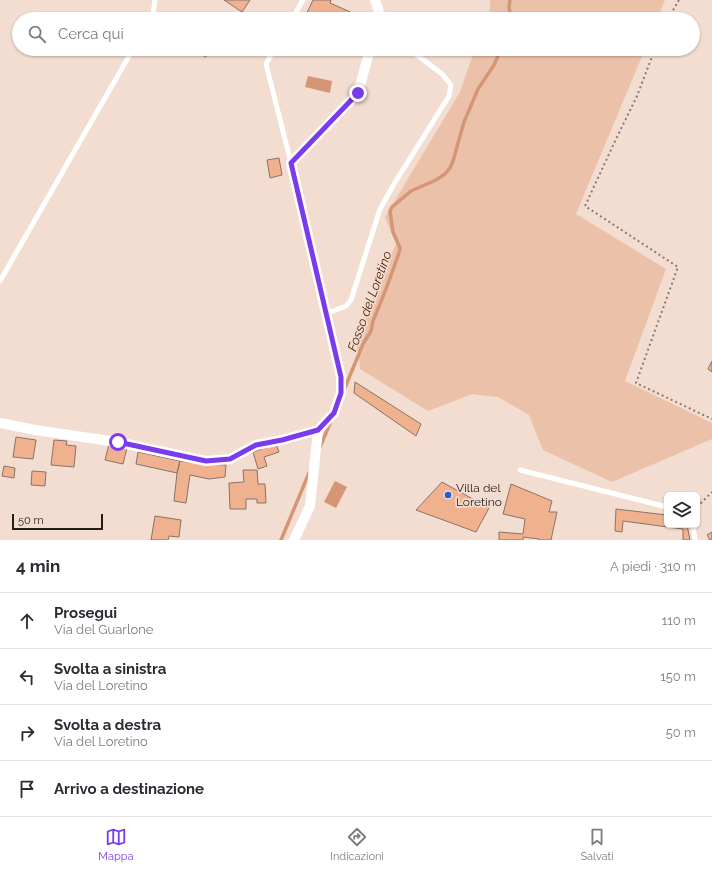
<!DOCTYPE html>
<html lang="it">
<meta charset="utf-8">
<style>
:root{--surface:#fff;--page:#f7f7f7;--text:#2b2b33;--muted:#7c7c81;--line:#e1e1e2;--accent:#7c3aed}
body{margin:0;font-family:Raleway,sans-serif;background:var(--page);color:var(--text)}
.controls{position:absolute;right:12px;bottom:12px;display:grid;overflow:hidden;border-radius:6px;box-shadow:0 1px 3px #0004}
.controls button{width:36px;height:36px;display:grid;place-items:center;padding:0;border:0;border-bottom:1px solid var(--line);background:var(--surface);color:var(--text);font:20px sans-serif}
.scale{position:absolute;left:12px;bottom:10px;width:91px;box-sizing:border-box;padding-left:4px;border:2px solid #241c18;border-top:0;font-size:11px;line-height:14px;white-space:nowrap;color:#241c18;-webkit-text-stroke:3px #f3dcd0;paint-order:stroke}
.stop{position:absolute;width:12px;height:12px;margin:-9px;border:3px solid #7c3aed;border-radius:50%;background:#fff}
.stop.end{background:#7c3aed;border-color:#fff;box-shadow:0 1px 4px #0008}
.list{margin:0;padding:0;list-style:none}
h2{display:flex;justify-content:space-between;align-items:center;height:52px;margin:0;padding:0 16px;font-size:17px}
h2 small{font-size:13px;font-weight:400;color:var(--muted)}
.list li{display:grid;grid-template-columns:26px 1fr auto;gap:12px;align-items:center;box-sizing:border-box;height:56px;padding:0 16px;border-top:1px solid var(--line)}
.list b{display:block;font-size:15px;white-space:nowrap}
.list p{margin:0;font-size:13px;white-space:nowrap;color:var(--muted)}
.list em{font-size:13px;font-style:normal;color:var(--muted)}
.icon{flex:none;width:22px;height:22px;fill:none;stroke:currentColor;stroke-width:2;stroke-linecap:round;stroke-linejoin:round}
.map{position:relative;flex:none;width:712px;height:540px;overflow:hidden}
.search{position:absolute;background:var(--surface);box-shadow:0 1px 3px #0004;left:12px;right:12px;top:12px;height:44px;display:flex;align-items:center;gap:10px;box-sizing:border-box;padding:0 14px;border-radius:22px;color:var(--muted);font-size:15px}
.sheet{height:276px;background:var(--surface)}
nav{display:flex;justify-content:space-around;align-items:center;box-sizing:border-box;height:56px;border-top:1px solid var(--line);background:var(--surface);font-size:11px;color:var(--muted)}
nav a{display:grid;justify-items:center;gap:2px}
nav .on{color:var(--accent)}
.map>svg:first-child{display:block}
.green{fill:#ecc1aa}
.water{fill:#d49674}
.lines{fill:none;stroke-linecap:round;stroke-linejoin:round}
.stream{stroke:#d49674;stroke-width:3.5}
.building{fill:#f0b18e;stroke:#887469}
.path{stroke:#8a7b73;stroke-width:2;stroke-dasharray:2 3;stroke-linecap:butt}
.lane{stroke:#fff;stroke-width:5}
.street{stroke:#fff;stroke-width:10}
.route{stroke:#7c3aed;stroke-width:5}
.poi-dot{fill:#1c5fca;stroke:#f3dcd0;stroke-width:1.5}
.labels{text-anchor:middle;stroke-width:3.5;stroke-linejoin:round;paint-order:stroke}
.poi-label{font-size:12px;fill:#241c18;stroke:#f3dcd0;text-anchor:start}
.water-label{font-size:13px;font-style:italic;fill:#50270e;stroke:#f3dcd0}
</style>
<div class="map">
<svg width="712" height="540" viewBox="0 0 712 540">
<rect width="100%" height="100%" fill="#f3dcd0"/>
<!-- green -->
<path class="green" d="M490 0H665L657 19H487L490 9Z
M475 49H645L576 214 666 269 625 381 712 423V439L612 482 543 450 529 415 498 397 472 394 428 411 360 369 356 337 396 244 385 217 460 92Z"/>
<!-- water -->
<path class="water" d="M190 49H211L206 58Z
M308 76 332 81 330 93 305 87Z
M335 481 347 487 336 508 324 502Z"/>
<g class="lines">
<!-- stream -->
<path class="stream" d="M510 0 509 7 511 19
M344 390 363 344 371 331 373 321 386 289 399 253 400 248 393 232 390 211 392 207 411 191 436 180 445 174 450 168 453 161 464 122 478 89 494 65 501 49
M320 447 331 421
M281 540 309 473"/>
</g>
<!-- building -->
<path class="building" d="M224 0H250L242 12Z
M313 0H331L330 3 357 15 355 19H309L305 17Z
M108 14 118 19H105Z
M279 158 282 175 270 178 267 160Z
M712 361V372L708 369Z
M355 382 421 424 416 436 354 393Z
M16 437 36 440 33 459 13 457Z
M54 440 67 441 66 445 76 446 74 467 51 465Z
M109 444 127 448 123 464 105 460Z
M276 444 279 452 264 457 267 466 258 469 253 452Z
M138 452 180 461 177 473 136 464Z
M180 461 208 464 226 465 225 477 209 479 190 475 186 503 174 501 177 473Z
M4 466 15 468 14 478 2 476Z
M243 470H257L258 484H265L266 503H257V499H246V509H230L229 483 244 482Z
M32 471 46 472 45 486 31 485Z
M442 482 489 508 476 532 416 510Z
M511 484 552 501 549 512H557L551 540H539V539L523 537V540H499V532L523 534 525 519 503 514Z
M616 509 667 515V525H687L690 540H683V529L623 521 622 532 615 531Z
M155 516 181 520 179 537 169 536 168 540H151Z
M712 532V540H710L707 535Z"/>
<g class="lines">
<!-- path -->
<path class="path" d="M668 19 679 0
M655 49 637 96 616 139 585 206 678 267 636 383 712 419
M697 507 712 492"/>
<!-- lane -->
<path class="lane" d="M150 19 153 14 155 0
M292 19 303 0
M274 49 266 64 291 163
M0 281 133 49
M326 314 346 306 351 300 380 209 394 184 449 96 451 85 442 74 409 49
M520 470 667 507
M693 525 695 540"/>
<!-- street -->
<path class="street" d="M375 0 380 15 379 19
M0 423 35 430 117 442 206 461 230 459 256 445 282 440 318 430
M294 540 310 506 318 430 334 413 341 393V377L291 163 358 93 370 49"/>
</g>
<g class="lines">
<!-- route -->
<path class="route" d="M118 442 206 461 230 459 256 445 282 440 318 430 334 413 341 393V377L291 163 358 93"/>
</g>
<!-- markers -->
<circle class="poi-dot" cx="448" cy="495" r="4"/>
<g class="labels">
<!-- poi labels -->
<g class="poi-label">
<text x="456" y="492">Villa del<tspan x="456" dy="14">Loretino</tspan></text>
</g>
<!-- water labels -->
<g class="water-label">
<text transform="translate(369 301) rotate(-70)" y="5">Fosso del Loretino</text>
</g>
</g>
</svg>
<div class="controls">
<button><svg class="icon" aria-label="layers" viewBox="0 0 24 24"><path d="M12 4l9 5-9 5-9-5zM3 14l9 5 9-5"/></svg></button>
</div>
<div class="scale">50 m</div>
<div class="stop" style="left:118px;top:442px"></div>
<div class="stop end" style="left:358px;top:93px"></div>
<div class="search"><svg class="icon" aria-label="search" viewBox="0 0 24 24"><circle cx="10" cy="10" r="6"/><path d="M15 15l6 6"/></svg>Cerca qui</div>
</div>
<section class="sheet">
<h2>4 min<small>A piedi · 310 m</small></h2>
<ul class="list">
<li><svg class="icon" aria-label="ahead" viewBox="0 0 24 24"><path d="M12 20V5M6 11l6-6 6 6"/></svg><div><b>Prosegui</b><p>Via del Guarlone</p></div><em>110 m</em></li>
<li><svg class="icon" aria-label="left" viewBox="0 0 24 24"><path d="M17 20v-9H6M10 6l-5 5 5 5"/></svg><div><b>Svolta a sinistra</b><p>Via del Loretino</p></div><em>150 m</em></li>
<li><svg class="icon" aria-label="right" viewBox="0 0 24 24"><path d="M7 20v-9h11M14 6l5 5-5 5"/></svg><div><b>Svolta a destra</b><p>Via del Loretino</p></div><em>50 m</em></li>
<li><svg class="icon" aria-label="arrive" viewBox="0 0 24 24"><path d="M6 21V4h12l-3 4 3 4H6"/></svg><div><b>Arrivo a destinazione</b></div></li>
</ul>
</section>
<nav>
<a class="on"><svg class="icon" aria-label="map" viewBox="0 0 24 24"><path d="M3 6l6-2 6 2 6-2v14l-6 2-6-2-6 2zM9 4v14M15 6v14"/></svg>Mappa</a>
<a><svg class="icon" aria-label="directions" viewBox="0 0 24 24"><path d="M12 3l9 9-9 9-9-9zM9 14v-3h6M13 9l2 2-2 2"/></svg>Indicazioni</a>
<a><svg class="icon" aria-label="saved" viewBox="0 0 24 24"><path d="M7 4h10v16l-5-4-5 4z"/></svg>Salvati</a>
</nav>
